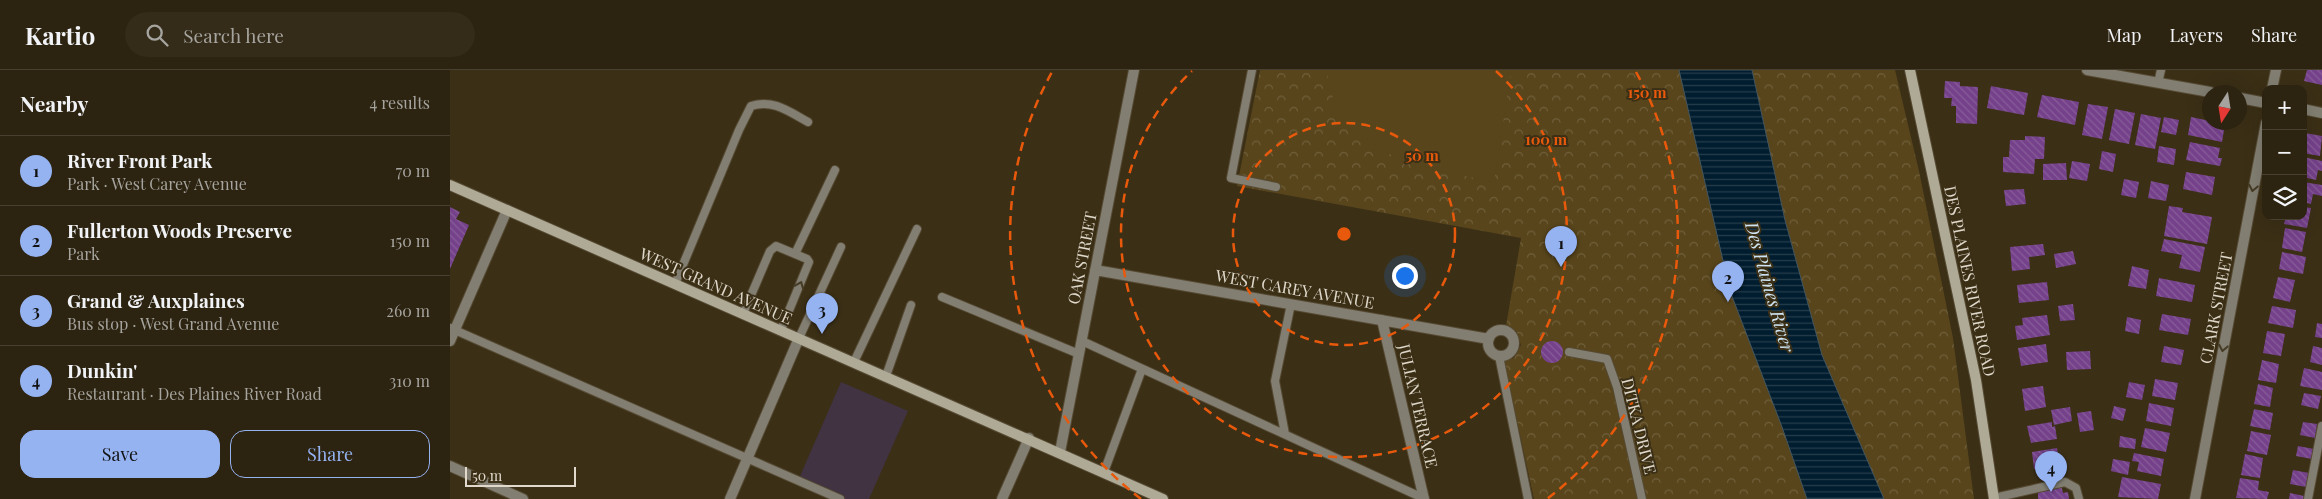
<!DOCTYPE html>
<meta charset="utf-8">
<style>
:root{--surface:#2c2310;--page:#342b19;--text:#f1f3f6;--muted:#a6a49f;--line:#484030;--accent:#95b2f1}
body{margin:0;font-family:"Playfair Display",serif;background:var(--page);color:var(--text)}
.controls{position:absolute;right:15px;top:15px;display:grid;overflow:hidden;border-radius:10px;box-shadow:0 5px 20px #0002}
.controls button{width:45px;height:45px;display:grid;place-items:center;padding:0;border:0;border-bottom:1px solid var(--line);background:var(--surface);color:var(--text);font:25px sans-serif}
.compass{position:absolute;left:1752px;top:15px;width:45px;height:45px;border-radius:50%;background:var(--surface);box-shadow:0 5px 20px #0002;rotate:192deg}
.scale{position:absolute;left:15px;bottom:12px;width:111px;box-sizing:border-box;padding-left:5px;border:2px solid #e1dacc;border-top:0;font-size:14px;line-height:18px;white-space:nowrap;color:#e1dacc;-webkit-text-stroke:4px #3b2f16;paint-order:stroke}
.you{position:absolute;left:954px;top:205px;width:18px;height:18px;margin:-12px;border:4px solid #fff;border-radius:50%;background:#1a73e8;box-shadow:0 0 0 8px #1a73e833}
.badge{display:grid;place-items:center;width:32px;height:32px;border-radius:50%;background:var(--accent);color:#111;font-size:16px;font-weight:700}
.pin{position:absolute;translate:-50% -41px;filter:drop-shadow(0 1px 2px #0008)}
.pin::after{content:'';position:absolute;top:26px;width:18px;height:15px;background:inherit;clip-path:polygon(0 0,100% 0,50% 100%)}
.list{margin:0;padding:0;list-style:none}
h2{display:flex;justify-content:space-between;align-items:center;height:65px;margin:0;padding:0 20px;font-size:21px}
h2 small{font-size:16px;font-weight:400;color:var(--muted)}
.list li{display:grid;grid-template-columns:32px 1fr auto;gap:15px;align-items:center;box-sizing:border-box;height:70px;padding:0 20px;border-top:1px solid var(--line)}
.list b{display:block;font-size:19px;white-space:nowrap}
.list p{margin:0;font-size:16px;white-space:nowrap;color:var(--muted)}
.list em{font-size:16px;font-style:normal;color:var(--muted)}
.actions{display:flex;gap:10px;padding:15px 20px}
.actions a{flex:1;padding:11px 0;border:1px solid var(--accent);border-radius:15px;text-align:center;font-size:18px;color:var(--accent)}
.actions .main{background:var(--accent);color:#111}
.icon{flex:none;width:28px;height:28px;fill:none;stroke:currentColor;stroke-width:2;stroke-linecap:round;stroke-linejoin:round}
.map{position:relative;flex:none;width:1872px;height:429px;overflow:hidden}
header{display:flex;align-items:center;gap:30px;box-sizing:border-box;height:70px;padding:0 25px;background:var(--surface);border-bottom:1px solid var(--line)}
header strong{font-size:24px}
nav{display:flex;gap:28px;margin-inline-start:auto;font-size:18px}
.search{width:350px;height:45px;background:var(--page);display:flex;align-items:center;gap:12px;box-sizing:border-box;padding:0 18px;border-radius:28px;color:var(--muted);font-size:19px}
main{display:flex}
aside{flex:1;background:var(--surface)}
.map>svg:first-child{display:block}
.commercial{fill:#413341}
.park{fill:url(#park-crowns)}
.pitch{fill:#58451b}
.water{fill:url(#water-rules);stroke:#44565e}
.building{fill:url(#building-back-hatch)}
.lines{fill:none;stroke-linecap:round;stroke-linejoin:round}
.lane-casing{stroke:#564a33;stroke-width:10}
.street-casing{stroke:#564a33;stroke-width:12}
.secondary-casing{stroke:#564a33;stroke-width:12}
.lane{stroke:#827e72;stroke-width:8}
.street{stroke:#827e72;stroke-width:10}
.secondary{stroke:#afaa96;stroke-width:10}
.oneway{stroke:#463b24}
.ring{fill:none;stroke:#e8590c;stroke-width:2.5;stroke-dasharray:9 6}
.labels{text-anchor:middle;stroke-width:4;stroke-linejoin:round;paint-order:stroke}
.street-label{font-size:16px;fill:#e1dacc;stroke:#3b2f16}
.water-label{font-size:18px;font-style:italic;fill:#cee4f3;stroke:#3b2f16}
.centre{fill:#e8590c;stroke:#3b2f16;stroke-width:2.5}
.ring-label{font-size:15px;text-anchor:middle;font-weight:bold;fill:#e8590c;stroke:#3b2f16;stroke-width:4;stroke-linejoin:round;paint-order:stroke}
</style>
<header>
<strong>Kartio</strong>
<div class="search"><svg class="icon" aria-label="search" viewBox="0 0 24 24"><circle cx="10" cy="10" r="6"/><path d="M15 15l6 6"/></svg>Search here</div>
<nav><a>Map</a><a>Layers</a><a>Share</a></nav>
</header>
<main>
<aside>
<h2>Nearby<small>4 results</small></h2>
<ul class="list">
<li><span class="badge">1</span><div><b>River Front Park</b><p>Park · West Carey Avenue</p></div><em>70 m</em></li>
<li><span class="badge">2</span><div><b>Fullerton Woods Preserve</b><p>Park</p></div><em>150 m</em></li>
<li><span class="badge">3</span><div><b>Grand &amp; Auxplaines</b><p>Bus stop · West Grand Avenue</p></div><em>260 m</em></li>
<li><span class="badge">4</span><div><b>Dunkin'</b><p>Restaurant · Des Plaines River Road</p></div><em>310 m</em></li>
</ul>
<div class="actions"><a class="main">Save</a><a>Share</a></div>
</aside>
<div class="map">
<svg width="1872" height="429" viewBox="0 0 1872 429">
<defs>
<pattern id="park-crowns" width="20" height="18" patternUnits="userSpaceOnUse" patternTransform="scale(1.25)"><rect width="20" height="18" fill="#58451b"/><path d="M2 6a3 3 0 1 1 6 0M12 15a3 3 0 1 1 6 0" fill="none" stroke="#705f3b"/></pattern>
<pattern id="water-rules" width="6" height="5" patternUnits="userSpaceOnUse" patternTransform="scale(1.25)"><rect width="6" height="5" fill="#001d2f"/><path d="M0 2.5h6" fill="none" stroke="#253d4c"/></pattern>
<pattern id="building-back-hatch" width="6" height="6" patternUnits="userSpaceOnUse" patternTransform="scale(1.25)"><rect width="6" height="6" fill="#74418a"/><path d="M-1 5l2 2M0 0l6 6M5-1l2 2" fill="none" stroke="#885c99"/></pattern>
</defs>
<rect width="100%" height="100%" fill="#3b2f16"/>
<!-- commercial -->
<path class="commercial" d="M391 312 458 341 419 429H383L347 413Z"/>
<!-- park -->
<path class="park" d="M810 0H1445L1469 101 1503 268 1524 429H1084L1054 291 1064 288 1071 275 1066 261 1056 256 1071 168 787 116Z"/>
<!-- pitch -->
<path class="pitch" d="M876 0H1061L1044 112 954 93 889 52Z"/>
<!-- water -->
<path class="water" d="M1229 0H1302L1335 150 1372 285 1434 429H1357L1332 357 1280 221Z"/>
<!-- building -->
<path class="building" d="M1857 0H1872V15L1854 11Z
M1495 11 1510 12V16L1528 17 1527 54 1506 53V36H1501L1502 28H1494Z
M1541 16 1578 23 1574 45 1537 38Z
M1592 25 1629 32 1625 55 1587 47Z
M1638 34 1658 37 1652 69 1632 65Z
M1665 39 1685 43 1679 74 1659 70Z
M1691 44 1711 48 1705 79 1685 75Z
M1714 47 1729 50 1726 65 1711 62Z
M1741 47 1760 51V52L1775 54 1772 72 1738 65Z
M1855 63 1872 66 1870 86 1853 83Z
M1575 66 1595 67 1594 89H1585L1584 104 1553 102V87H1559L1560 70H1575Z
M1740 72 1770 78 1768 88H1772L1770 96 1736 90Z
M1709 76 1726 79 1724 95 1707 92Z
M1652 81 1666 84 1663 102 1649 99Z
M1853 87 1872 91V101L1868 100 1866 110 1853 107Z
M1622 91 1640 94 1637 111 1619 108Z
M1616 93 1617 110H1593V94Z
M1736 102 1765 107 1762 125 1733 119Z
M1674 109 1689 112 1686 128 1671 125Z
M1701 111 1719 115 1716 131 1698 128Z
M1853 112 1872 115V126L1863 124 1861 134 1853 132Z
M1574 119 1576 134 1556 136 1554 120Z
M1719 136 1733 138 1732 142 1762 147 1757 174 1714 166Z
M0 137 10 142 6 149 19 155 0 199Z
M1853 137 1861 138 1857 158 1834 154 1836 146H1853Z
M1835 158 1856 162 1852 182 1832 178Z
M1714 169 1755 177 1750 202 1729 198 1732 185 1711 181Z
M1593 174 1595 185 1579 187 1580 199 1562 201 1560 177Z
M1623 181 1626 194 1606 198 1604 184Z
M1832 182 1856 187 1853 204 1829 199Z
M1682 196 1699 200 1696 219 1678 216Z
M1828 207 1845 210 1840 232 1823 228Z
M1709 208 1745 215 1742 232 1706 226Z
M1597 212 1599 230 1569 233 1567 215Z
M1623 234 1625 250 1610 251 1608 236Z
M1822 236 1846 240 1843 258 1818 253Z
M1712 244 1741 249 1738 265 1709 260Z
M1597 245 1600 265 1567 270 1565 256 1573 255 1572 248Z
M1677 247 1691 250 1689 264 1675 261Z
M1867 253 1872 254V268L1865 267Z
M1817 261 1835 264 1831 286 1813 283Z
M1091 282a11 11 0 1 1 22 0a11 11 0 1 1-22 0Z
M1596 274 1598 292 1571 296 1568 278Z
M1714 276 1734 280 1731 295 1711 292Z
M1863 276 1872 278V295L1860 292Z
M1640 281 1641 299 1617 300 1616 282Z
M1812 290 1829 294 1826 313 1808 310Z
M1854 298 1872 302V320L1850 316Z
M1705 309 1728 313 1725 330 1702 326Z
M1679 312 1695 315 1692 330 1676 327Z
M1808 314 1823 318 1820 337 1804 334Z
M1593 316 1596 337 1575 341 1572 319Z
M1854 323 1871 326 1868 339 1851 335Z
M1699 333 1724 338 1721 356 1696 351Z
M1664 336 1676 339 1673 351 1661 348Z
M1620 337 1622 351 1604 355 1601 340Z
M1804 339 1823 343 1820 360 1800 356Z
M1641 341 1644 360 1630 362 1627 343Z
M1602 352V357L1605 356 1607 369 1581 373 1577 356Z
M1853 352 1867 354 1865 368 1850 365Z
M1695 358 1720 363 1716 382 1691 377Z
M1801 361 1821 365 1817 385 1797 381Z
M1670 366 1686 369 1685 379 1669 377Z
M1848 376 1864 379 1862 389 1846 386Z
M1607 378 1610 395 1584 399 1582 382Z
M1684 383 1714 389 1711 406 1687 401 1689 392 1682 391Z
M1795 384 1813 388 1810 408 1791 405Z
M1663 389 1680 392 1678 405 1661 401Z
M1843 400 1859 403 1856 417 1840 414Z
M1672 407 1711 414 1708 429 1668 427Z
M1790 408 1809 411 1808 420 1819 422 1817 429 1786 428Z
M1611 415 1613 423 1618 422 1619 429H1588V419Z
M1840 423 1854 426V429H1839Z"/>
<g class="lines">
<!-- lane casing -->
<g class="lane-casing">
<path id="lane" d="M802 0 781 108 826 117
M1708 13 1711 0
M345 184 385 100
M225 214 289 60 301 36C323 29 338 41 358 52
M492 227 629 284
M293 244 320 181 326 176 357 189 359 192 331 260
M0 258 390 429
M349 268 391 177
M632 271 975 429
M1119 282 1157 289 1167 317 1192 429
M1049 286 1078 429
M404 292 467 159
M436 306 461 235
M835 364 825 311 841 234
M654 402 692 299
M1544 428 1615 412 1626 418 1629 429
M1858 429 1872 356"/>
</g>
<!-- street casing -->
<g class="street-casing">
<path id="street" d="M1637 0 1760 22
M1822 19 1826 0
M1790 28 1816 33
M1853 39 1872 43
M645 200 1039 269
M932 250 974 429
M1038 273a13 13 0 1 1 26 0a13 13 0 1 1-26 0Z
M0 271 57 140
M610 382 684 0
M0 396 73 429
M280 429 349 268
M552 429 579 368
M1745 429 1816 53"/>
</g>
<!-- secondary casing -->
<g class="secondary-casing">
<path id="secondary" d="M1460 0 1526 310 1544 429
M0 115 713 429"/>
</g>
<!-- lane -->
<use href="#lane" class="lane"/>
<!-- street -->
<use href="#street" class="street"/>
<!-- secondary -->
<use href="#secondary" class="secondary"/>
</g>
<!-- one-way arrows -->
<defs><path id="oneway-chevron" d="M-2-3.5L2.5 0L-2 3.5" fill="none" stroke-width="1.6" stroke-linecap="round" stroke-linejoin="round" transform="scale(1.25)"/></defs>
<g class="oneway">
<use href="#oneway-chevron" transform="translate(1803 118) rotate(101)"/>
<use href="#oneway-chevron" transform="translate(350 215) rotate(-68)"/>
<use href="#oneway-chevron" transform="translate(1773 278) rotate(101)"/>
</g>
<!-- distance rings -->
<g class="ring">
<circle cx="894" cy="164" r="111"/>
<path d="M1046 1A223 223 0 1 1 742 1"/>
<path d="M691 429A334 334 0 0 1 602 2M1186 2A334 334 0 0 1 1097 429"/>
</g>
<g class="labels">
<!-- street labels -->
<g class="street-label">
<text transform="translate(632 188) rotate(-79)" y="6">OAK STREET</text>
<text transform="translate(1520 211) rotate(78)" y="6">DES PLAINES RIVER ROAD</text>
<text transform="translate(266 216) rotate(24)" y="6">WEST GRAND AVENUE</text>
<text transform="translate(845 219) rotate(10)" y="6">WEST CAREY AVENUE</text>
<text transform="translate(1766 238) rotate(-79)" y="6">CLARK STREET</text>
<text transform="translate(968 336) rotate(77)" y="6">JULIAN TERRACE</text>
<text transform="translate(1189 356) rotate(76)" y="6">DITKA DRIVE</text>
</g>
<!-- water labels -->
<g class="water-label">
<text transform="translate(1319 217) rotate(74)" y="6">Des Plaines River</text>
</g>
</g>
<circle cx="894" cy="164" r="8" class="centre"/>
<g class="ring-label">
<text x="1197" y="28">150 m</text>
<text x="1096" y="75">100 m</text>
<text x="972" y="91">50 m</text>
</g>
</svg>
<div class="controls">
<button>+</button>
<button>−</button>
<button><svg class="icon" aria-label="layers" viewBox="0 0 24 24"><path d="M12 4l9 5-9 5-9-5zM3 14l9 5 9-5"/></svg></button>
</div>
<svg class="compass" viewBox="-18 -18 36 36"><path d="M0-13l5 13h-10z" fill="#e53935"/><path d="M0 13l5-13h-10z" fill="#a6a49f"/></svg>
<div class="scale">50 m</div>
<div class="you"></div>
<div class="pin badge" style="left:1111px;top:197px">1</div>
<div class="pin badge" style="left:1278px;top:232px">2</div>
<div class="pin badge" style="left:372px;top:264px">3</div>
<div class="pin badge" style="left:1601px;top:422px">4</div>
</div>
</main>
